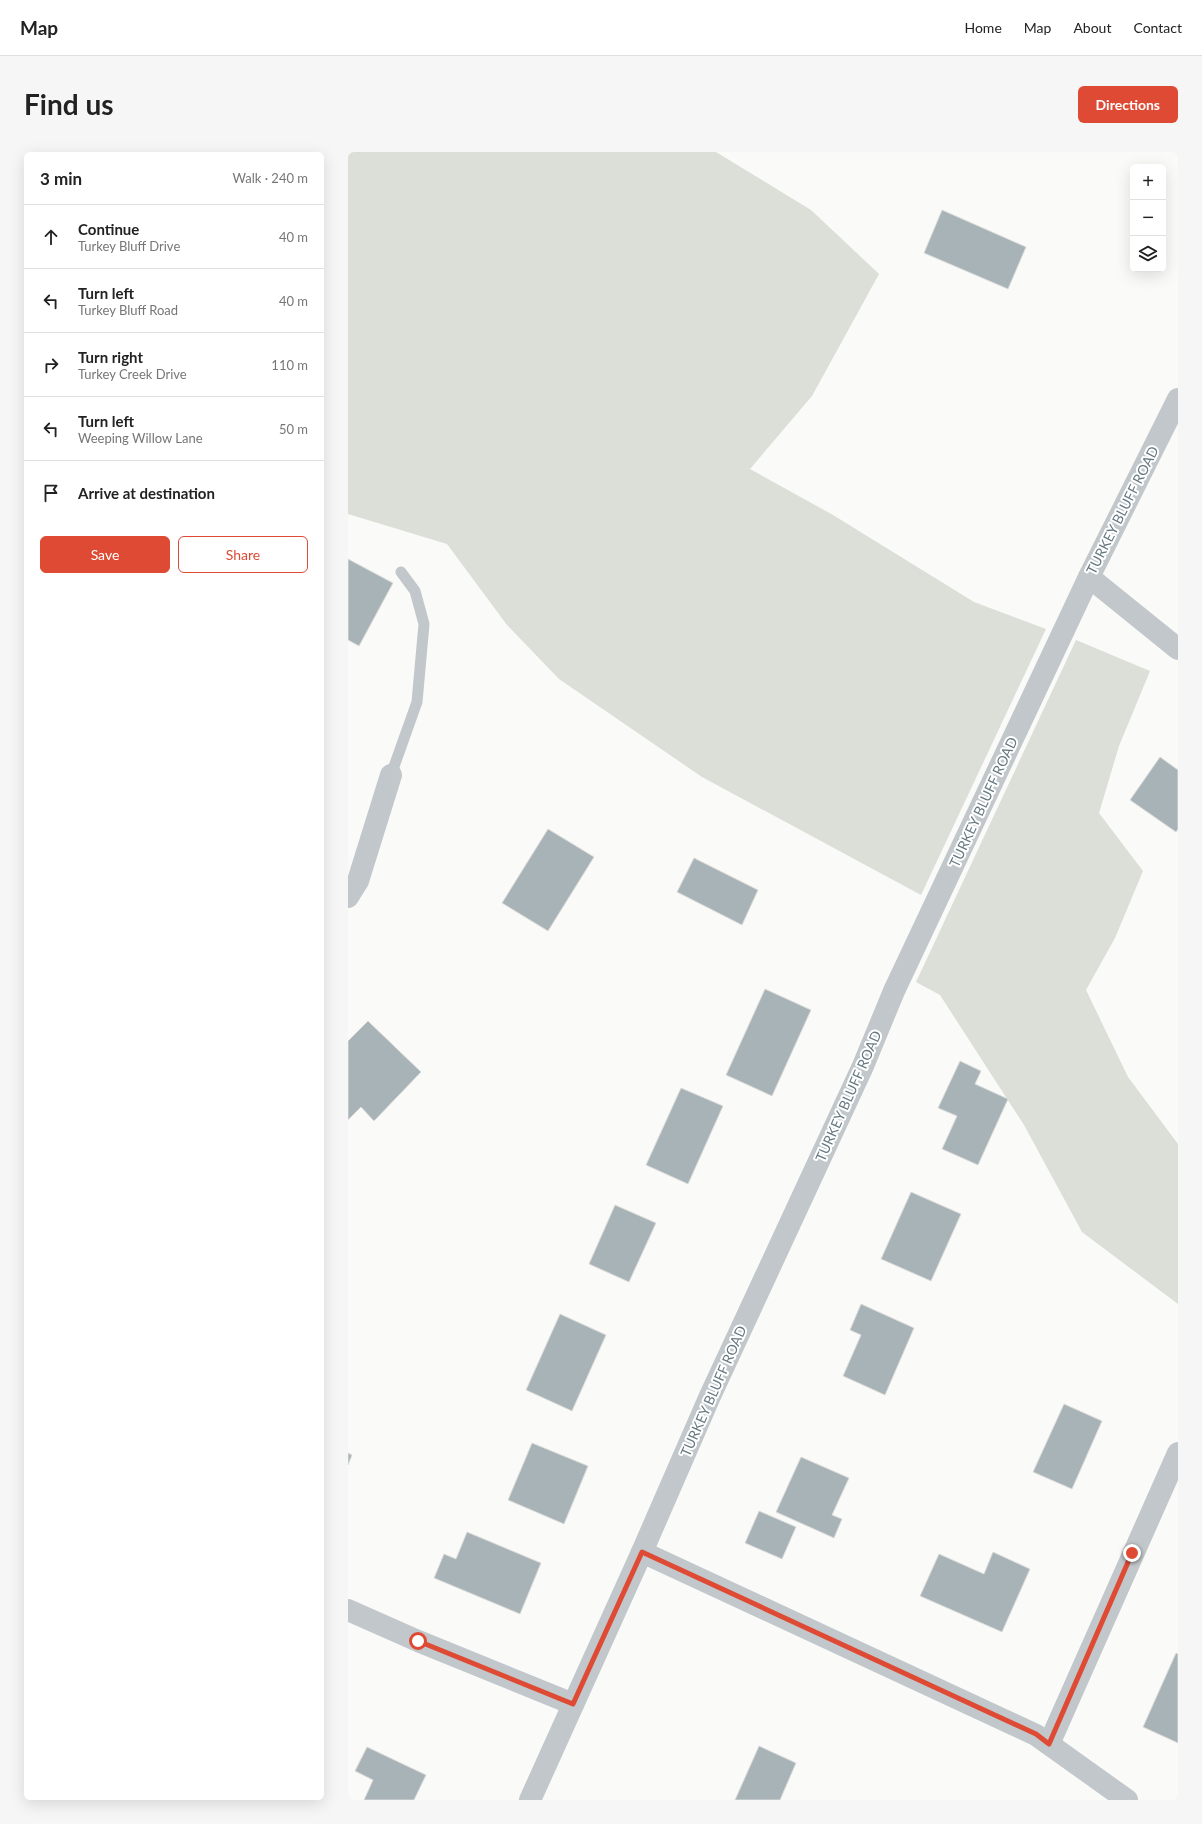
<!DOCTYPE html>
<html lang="en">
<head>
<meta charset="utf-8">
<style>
	:root { --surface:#fff; --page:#f6f6f6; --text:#222; --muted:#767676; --line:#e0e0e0; --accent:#de4a34 }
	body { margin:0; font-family:Lato,sans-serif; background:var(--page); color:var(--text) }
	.controls { position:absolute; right:12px; top:12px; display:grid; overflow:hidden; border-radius:6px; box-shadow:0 4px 16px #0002 }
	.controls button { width:36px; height:36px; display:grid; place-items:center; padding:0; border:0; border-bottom:1px solid var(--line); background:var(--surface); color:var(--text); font:20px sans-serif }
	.stop { position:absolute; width:12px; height:12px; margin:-9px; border:3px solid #de4a34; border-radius:50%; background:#fff }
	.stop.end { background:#de4a34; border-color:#fff; box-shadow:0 1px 4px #0008 }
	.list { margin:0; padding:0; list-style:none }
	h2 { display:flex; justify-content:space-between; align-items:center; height:52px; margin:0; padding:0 16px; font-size:17px }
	h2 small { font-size:13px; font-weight:400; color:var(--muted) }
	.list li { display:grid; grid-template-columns:26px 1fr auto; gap:12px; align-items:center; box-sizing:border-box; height:64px; padding:0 16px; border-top:1px solid var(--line) }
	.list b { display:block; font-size:15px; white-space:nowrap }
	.list p { margin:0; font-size:13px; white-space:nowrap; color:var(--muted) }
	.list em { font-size:13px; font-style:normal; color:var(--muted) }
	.actions { display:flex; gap:8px; padding:12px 16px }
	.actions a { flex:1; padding:9px 0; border:1px solid var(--accent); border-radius:6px; text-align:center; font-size:14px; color:var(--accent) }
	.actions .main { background:var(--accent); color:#fff }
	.icon { flex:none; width:22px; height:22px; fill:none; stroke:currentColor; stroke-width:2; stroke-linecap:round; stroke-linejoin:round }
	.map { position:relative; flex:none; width:830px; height:1648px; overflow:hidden; border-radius:6px }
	header { display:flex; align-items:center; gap:24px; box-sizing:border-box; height:56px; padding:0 20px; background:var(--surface); border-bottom:1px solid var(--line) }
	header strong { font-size:19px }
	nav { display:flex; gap:22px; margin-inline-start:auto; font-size:14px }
	.intro { display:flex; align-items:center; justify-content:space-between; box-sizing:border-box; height:96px; padding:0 24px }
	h1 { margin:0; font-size:28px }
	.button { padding:10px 18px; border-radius:6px; background:var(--accent); color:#fff; font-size:14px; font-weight:700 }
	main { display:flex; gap:24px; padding:0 24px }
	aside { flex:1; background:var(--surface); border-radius:6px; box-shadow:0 4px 16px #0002 }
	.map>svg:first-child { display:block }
	.green { fill:#dbdfd7 }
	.building { fill:#a8b3b7; stroke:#dcdcda }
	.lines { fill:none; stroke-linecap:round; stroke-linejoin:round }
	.service { stroke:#c1c7ca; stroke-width:11 }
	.minor { stroke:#c1c7ca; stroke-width:22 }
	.tertiary { stroke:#c1c7ca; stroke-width:22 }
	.route { stroke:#de4a34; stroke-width:5 }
	.labels { text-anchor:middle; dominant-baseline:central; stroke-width:4; stroke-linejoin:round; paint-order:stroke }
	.street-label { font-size:14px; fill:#667982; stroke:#fff }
</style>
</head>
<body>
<header>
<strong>Map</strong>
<nav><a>Home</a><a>Map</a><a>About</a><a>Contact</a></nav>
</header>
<div class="intro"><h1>Find us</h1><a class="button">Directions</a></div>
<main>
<aside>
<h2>3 min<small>Walk · 240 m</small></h2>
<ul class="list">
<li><svg class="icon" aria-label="ahead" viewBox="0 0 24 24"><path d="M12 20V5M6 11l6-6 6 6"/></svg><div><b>Continue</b><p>Turkey Bluff Drive</p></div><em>40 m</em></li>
<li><svg class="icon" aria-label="left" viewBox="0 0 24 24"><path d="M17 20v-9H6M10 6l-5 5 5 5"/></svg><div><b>Turn left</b><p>Turkey Bluff Road</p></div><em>40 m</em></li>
<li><svg class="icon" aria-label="right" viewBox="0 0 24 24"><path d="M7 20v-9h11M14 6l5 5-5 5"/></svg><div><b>Turn right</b><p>Turkey Creek Drive</p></div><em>110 m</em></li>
<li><svg class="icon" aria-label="left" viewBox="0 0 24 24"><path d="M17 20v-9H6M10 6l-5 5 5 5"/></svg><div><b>Turn left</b><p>Weeping Willow Lane</p></div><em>50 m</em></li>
<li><svg class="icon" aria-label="arrive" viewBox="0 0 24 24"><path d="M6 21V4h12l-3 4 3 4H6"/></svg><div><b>Arrive at destination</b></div></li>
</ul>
<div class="actions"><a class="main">Save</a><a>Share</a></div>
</aside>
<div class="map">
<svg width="830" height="1648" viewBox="0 0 830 1648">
	<rect width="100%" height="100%" fill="#fafaf8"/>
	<g class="green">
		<polygon points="0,0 368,0 463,58 531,122 464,244 402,317 485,363 626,450 698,477 573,743 354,625 211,527 159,473 99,392 0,362"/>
		<polygon points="728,488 802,519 771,594 751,661 795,719 767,786 738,838 780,925 830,992 830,1152 734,1080 676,973 592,843 568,830"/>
	</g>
	<g class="building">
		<polygon points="594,58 678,95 660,137 576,101"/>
		<polygon points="0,407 45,431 11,494 0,488"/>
		<polygon points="812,605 830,618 830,677 828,680 782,648"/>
		<polygon points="200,677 246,705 200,779 154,751"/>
		<polygon points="346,706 410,738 394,773 329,740"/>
		<polygon points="417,837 463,858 424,944 378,923"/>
		<polygon points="20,869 73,920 26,969 13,955 0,968 0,889"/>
		<polygon points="612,909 633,919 627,932 660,947 630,1013 594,997 609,964 590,956"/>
		<polygon points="333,936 375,954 340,1032 298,1013"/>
		<polygon points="563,1040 613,1062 583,1129 533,1107"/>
		<polygon points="267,1053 308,1071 281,1130 241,1112"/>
		<polygon points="513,1152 566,1176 537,1243 495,1224 513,1183 502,1178"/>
		<polygon points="212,1162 258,1183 224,1259 178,1238"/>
		<polygon points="716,1252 754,1269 724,1337 685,1320"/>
		<polygon points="184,1291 240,1314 216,1372 160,1348"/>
		<polygon points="0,1301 4,1303 0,1313"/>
		<polygon points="453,1305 501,1326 484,1363 494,1367 486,1386 428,1360"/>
		<polygon points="411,1359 448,1375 434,1407 397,1391"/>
		<polygon points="119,1380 193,1411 172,1462 86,1426 96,1402 108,1407"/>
		<polygon points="645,1400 682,1417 654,1480 572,1444 591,1402 636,1422"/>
		<polygon points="828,1501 830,1502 830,1591 795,1575"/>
		<polygon points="411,1594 448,1611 432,1648 387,1648"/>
		<polygon points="19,1595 78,1623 66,1648 16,1648 25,1628 7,1619"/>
	</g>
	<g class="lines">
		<polyline class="service" points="43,623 69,550 76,472 67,439 53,420"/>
		<g class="minor">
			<polyline points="741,425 830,497"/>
			<polyline points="0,745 10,729 43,623"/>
			<polyline points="294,1400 688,1583 779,1648"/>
			<polyline points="0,1458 70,1489 225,1552"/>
			<polyline points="701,1592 830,1301"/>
		</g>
		<polyline class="tertiary" points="182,1648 294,1400 362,1244 515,914 546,839 741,425 830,247"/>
	</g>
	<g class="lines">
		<polyline class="route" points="70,1489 225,1552 294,1400 688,1582 701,1592 784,1401"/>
	</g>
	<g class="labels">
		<g class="street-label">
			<text transform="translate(774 358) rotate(-63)">TURKEY BLUFF ROAD</text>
			<text transform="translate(635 650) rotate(-65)">TURKEY BLUFF ROAD</text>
			<text transform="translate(500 944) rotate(-66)">TURKEY BLUFF ROAD</text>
			<text transform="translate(365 1239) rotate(-66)">TURKEY BLUFF ROAD</text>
		</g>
	</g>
</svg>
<div class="controls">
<button>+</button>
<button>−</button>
<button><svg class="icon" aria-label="layers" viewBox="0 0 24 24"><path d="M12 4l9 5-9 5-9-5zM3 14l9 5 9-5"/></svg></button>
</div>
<div class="stop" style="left:70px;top:1489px"></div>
<div class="stop end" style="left:784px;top:1401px"></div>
</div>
</main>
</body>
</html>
